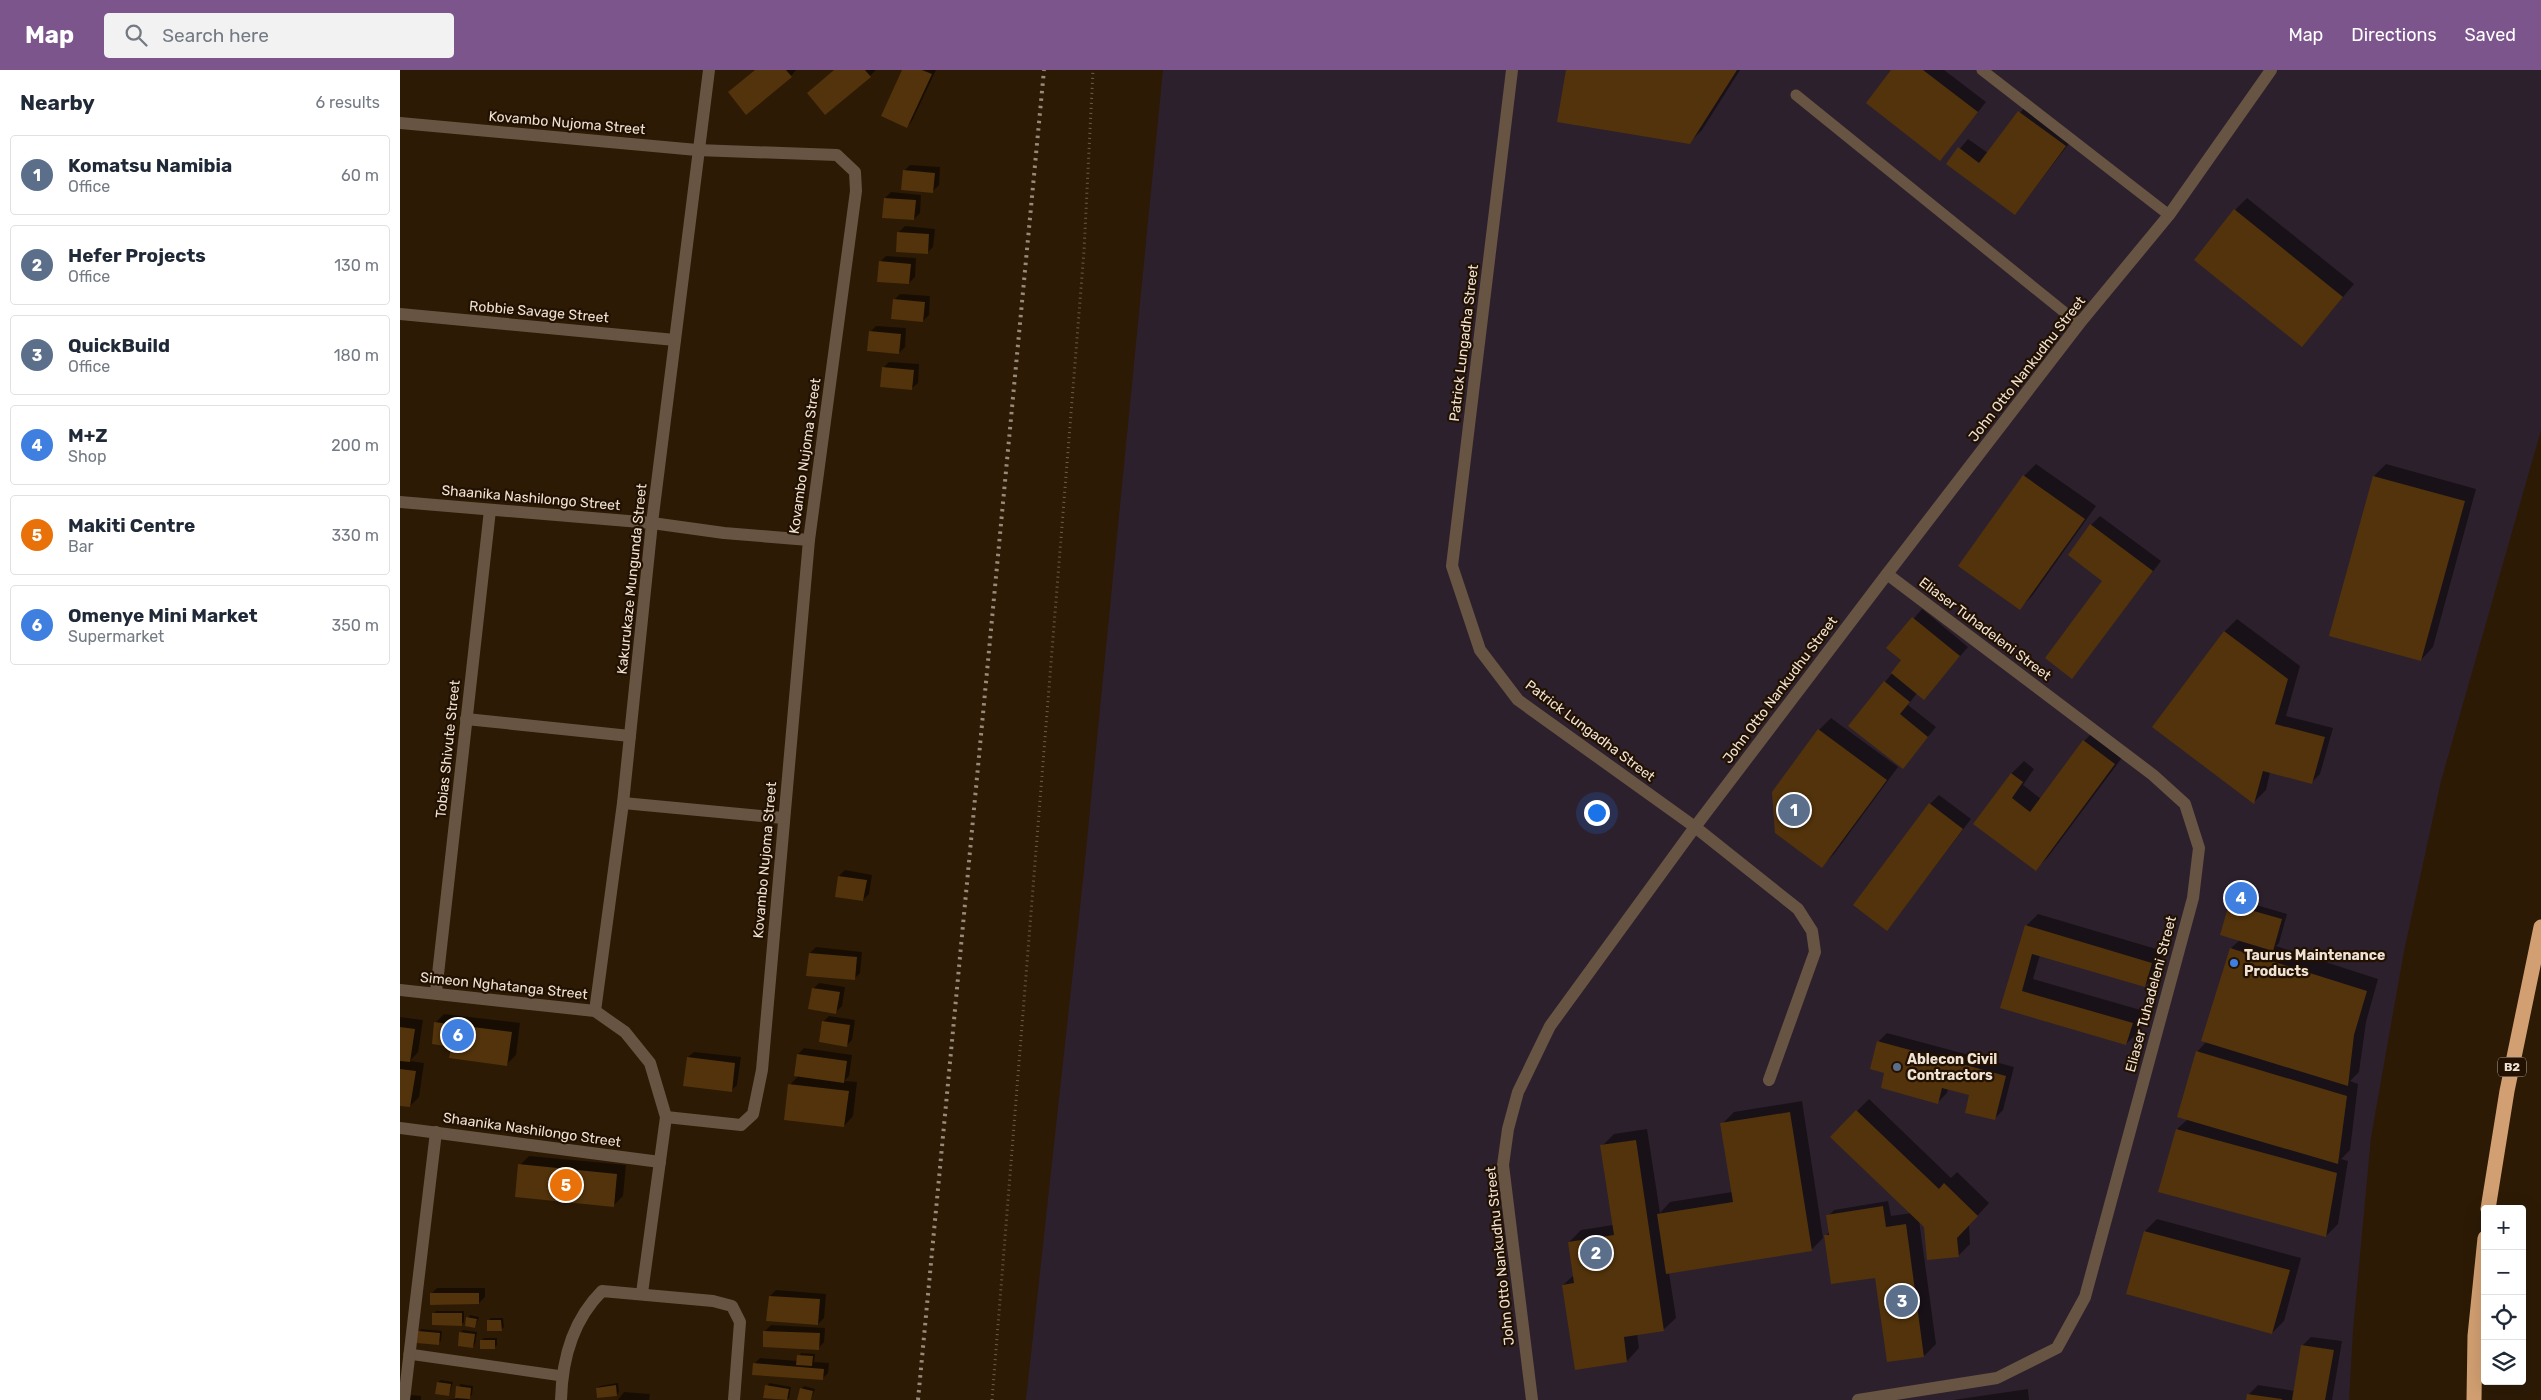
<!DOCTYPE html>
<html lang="en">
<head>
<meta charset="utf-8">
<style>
	:root { --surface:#fff; --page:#f2f2f3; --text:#1f2937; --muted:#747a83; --line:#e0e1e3; --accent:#7d558d }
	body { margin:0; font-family:Rubik,sans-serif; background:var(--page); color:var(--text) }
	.controls { position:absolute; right:15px; bottom:15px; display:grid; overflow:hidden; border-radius:5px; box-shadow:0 5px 20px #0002 }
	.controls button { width:45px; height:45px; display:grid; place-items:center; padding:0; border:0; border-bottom:1px solid var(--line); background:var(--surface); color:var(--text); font:25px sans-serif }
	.you { position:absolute; left:1196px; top:742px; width:18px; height:18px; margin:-12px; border:4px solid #fff; border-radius:50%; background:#1a73e8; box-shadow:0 0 0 8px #1a73e833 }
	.badge { display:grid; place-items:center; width:32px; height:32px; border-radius:50%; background:var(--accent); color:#fff; font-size:16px; font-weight:700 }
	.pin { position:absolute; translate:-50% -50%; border:2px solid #fff; box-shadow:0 1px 5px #0006 }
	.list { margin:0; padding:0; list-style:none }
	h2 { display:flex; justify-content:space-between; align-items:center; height:65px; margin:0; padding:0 20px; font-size:21px }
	h2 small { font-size:16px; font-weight:400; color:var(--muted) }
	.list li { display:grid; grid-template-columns:32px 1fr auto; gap:15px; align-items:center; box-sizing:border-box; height:80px; margin:0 10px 10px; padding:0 10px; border:1px solid var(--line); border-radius:5px }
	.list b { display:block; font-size:19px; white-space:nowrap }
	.list p { margin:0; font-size:16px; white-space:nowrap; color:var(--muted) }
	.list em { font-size:16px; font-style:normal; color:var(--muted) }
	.icon { flex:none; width:28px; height:28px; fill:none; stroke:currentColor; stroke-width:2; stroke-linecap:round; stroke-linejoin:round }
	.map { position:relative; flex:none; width:2141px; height:1330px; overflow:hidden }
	header { display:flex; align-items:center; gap:30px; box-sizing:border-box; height:70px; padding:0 25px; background:var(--accent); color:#fff }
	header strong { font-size:24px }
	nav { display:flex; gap:28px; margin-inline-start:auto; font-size:18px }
	.search { width:350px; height:45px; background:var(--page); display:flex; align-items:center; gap:12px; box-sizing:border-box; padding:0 18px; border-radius:5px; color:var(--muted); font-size:19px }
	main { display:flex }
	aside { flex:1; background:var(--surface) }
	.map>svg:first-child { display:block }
	.industrial { fill:#2d202d }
	.shadow { fill:#0007 }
	.building { fill:#52330b }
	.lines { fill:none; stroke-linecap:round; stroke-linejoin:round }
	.path { stroke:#6e5e4c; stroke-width:3; stroke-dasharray:1 4; stroke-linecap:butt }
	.lane { stroke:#685442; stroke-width:11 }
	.street { stroke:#685442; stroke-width:12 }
	.highway { stroke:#d19f71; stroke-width:15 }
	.rail { stroke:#998a7a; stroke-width:4; stroke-dasharray:2.5 5; stroke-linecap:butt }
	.shop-dot { fill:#3f7fe0; stroke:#210; stroke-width:2 }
	.service-dot { fill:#5c6f8a; stroke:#210; stroke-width:2 }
	.labels { text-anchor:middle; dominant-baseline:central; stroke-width:4.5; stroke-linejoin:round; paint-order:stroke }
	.shield { fill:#210; stroke:#b1a395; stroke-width:1 }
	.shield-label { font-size:12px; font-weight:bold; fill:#eee2d5 }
	.street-label { font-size:14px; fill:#eee2d5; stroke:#210 }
	.poi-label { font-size:14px; font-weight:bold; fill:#eee2d5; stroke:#210; text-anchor:start }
</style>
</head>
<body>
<header>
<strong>Map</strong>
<div class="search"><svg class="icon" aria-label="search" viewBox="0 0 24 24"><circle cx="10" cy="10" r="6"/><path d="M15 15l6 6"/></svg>Search here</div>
<nav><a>Map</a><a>Directions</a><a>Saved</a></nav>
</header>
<main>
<aside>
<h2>Nearby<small>6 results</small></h2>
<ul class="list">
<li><span class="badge" style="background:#5c6f8a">1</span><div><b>Komatsu Namibia</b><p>Office</p></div><em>60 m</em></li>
<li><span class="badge" style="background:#5c6f8a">2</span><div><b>Hefer Projects</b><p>Office</p></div><em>130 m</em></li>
<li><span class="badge" style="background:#5c6f8a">3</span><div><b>QuickBuild</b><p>Office</p></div><em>180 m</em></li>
<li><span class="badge" style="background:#3f7fe0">4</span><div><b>M+Z</b><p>Shop</p></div><em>200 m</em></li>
<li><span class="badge" style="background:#e8710a">5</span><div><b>Makiti Centre</b><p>Bar</p></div><em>330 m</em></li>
<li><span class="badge" style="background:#3f7fe0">6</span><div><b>Omenye Mini Market</b><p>Supermarket</p></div><em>350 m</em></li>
</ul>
</aside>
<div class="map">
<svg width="2141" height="1330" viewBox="0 0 2141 1330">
	<rect width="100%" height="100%" fill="#2c1a05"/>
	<polygon class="industrial" points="763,0 2141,0 2141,360 2041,711 2004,881 1971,1067 1953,1260 1949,1330 626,1330 684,801"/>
	<g class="shadow">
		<polygon points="356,0 396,0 391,6"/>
		<polygon points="435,0 476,0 470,6"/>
		<polygon points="504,0 536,0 512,51 507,57"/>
		<polygon points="1167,0 1340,0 1302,60 1289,73"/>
		<polygon points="1493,0 1544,0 1586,32 1540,89"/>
		<polygon points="1628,33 1674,67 1615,144 1547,94 1568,69 1588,83"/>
		<polygon points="510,95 540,97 539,115 533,121 504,101"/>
		<polygon points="491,122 521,125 520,143 514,149 485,128"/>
		<polygon points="1847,128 1954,214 1902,276 1835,140"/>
		<polygon points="505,156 535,159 533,177 527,183 497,180 499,162"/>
		<polygon points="486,186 516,188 515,207 509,213 480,192"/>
		<polygon points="500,224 530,226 529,245 523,251 494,230"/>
		<polygon points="476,256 506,258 505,277 499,283 470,262"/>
		<polygon points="489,292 519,294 518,313 512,318 483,298"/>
		<polygon points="1636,394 1696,436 1632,526 1620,538 1560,496 1624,406"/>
		<polygon points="1986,394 2076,419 2033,577 2021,590 1974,406"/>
		<polygon points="1700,446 1761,491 1672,607 1704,511 1691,455"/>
		<polygon points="1522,539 1568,577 1524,628 1517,623 1508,635 1536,657 1503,697 1485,612 1503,590 1488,578"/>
		<polygon points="1837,549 1900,596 1886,646 1933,658 1920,704 1911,713 1870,702 1866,720 1854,732 1753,657 1825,561"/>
		<polygon points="1431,648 1498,697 1434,784 1422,796 1419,660"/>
		<polygon points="1696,659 1727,681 1648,787 1636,799 1575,753 1612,703 1624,691 1634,699 1623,715 1641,729 1684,671"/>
		<polygon points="1539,725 1571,749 1487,860 1530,734"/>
		<polygon points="445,800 472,805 469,824 463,830 439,806"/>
		<polygon points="1836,829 1887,844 1879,873 1876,876 1978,909 1966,952 1959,1002 1950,1011 1958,1014 1950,1080 1941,1089 1948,1091 1938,1154 1926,1166 1759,1121 1777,1059 1788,1049 1797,982 1807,971 1831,878 1840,870 1830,835"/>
		<polygon points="1638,844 1763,881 1757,904 1745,916 1640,885 1633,909 1744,941 1738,962 1726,974 1602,937 1626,856"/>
		<polygon points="416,877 462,882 460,903 455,908 410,883"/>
		<polygon points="419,913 445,917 442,936 436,942 413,919"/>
		<polygon points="44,944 120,953 116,985 107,994 52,976 35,953"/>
		<polygon points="429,946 455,950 452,970 447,975 423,952"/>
		<polygon points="0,947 23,950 18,982 10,991 24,993 19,1027 10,1036 0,1035"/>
		<polygon points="1487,963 1614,997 1603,1040 1594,1049 1571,1024 1548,1018 1547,1023 1538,1032 1486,1002 1478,972"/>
		<polygon points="404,978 452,985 449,1006 444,1011 457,1012 453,1046 444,1056 390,1015 399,1005 398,984"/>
		<polygon points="294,982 341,987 337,1015 331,1021 288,987"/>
		<polygon points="1469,1029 1551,1108 1557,1102 1589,1133 1569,1155 1570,1174 1558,1186 1519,1150 1536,1274 1524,1286 1476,1207 1426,1166 1430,1161 1428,1146 1434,1140 1488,1131 1491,1146 1512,1143 1457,1041"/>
		<polygon points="1402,1031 1423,1168 1411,1180 1269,1203 1276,1248 1263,1260 1237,1264 1239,1278 1227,1291 1176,1299 1163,1215 1174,1205 1169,1172 1181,1160 1213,1155 1202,1076 1214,1064 1247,1059 1260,1143 1270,1132 1332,1122 1322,1054 1334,1042"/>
		<polygon points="129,1086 226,1095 223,1126 214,1135 120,1095"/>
		<polygon points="1757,1149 1901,1188 1884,1251 1872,1263 1728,1223 1745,1161"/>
		<polygon points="37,1218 85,1218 85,1227 79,1233 31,1224"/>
		<polygon points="376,1220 426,1224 424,1248 418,1254 370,1226"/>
		<polygon points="36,1241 64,1241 64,1252 61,1255 34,1243"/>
		<polygon points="70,1245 79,1247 75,1257 68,1248"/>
		<polygon points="91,1248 103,1248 104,1257 101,1260 88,1251"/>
		<polygon points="371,1255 425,1258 424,1272 419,1278 365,1261"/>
		<polygon points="21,1259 42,1261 41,1271 38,1273 19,1262"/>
		<polygon points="63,1260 77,1262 75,1274 73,1277 60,1263"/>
		<polygon points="1911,1267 1942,1271 1932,1330 1848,1330 1849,1324 1858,1315 1895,1321 1902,1276"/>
		<polygon points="84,1268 97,1268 97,1275 94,1278 81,1271"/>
		<polygon points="401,1283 415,1284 414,1292 429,1293 428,1303 422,1309 354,1294 360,1288 398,1291"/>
		<polygon points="41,1310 53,1312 49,1325 38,1312"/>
		<polygon points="218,1313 219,1322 217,1325 197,1318 200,1316"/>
		<polygon points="369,1313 391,1317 389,1328 384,1330 364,1327"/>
		<polygon points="60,1314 73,1316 72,1325 67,1329 71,1330 46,1330 56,1329"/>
		<polygon points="404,1316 415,1319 411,1330 402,1330 401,1319"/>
		<polygon points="1628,1319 1629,1330 1553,1330"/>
		<polygon points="224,1322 250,1324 249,1330 218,1330"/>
		<polygon points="11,1325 21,1326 21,1330 8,1330"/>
	</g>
	<g class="building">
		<polygon points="355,0 386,0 392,7 346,45 328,22"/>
		<polygon points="434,0 465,0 471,7 425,45 407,23"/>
		<polygon points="502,0 522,0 532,4 507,58 481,46"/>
		<polygon points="1166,0 1337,0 1290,74 1157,52"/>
		<polygon points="1491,0 1523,0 1578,42 1540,91 1466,33"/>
		<polygon points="1618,41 1666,76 1615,145 1546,94 1558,77 1579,93"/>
		<polygon points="503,100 535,103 533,123 501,120"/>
		<polygon points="484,128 516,130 514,150 482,148"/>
		<polygon points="1834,139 1943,227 1902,277 1794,190"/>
		<polygon points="497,162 529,164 528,184 496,182"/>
		<polygon points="479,191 511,194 509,214 477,212"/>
		<polygon points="493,229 525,232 523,252 491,249"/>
		<polygon points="469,261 501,264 499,284 467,281"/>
		<polygon points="482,297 514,300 512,320 480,317"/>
		<polygon points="1623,405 1685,449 1620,540 1558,496"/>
		<polygon points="1973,406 2065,431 2021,591 1929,566"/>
		<polygon points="1690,454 1753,501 1672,609 1645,588 1702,511 1668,485"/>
		<polygon points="1512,547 1560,586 1524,630 1491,603 1501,590 1486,578"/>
		<polygon points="1824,561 1888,609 1875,654 1925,667 1912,714 1863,701 1854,734 1752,657"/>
		<polygon points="1484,611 1510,632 1500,644 1528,667 1503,699 1448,656"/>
		<polygon points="1418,659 1487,710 1422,798 1375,763 1372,722"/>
		<polygon points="1683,670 1715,694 1636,801 1573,754 1611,703 1623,712 1612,728 1630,742"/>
		<polygon points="1529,733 1563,759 1487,861 1453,835"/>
		<polygon points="438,806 467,810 463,831 435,827"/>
		<polygon points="1829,834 1882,849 1873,881 1820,865"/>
		<polygon points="1625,855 1752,893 1745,917 1632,884 1622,921 1733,953 1726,975 1600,938"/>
		<polygon points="1830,878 1967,921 1954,965 1948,1016 1801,971"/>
		<polygon points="409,883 457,887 455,910 406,906"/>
		<polygon points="412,918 440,922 436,944 408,939"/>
		<polygon points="422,951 450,955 447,977 419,972"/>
		<polygon points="34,952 112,962 107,996 49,988 51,977 32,974"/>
		<polygon points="0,957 15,959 10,992 0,991"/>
		<polygon points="1477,971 1606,1006 1595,1050 1565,1043 1569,1025 1542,1018 1538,1034 1481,1018 1484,1003 1470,999"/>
		<polygon points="1796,981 1947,1026 1938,1094 1777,1047"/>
		<polygon points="397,984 447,991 444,1013 394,1006"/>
		<polygon points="287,987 335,993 332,1022 283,1016"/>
		<polygon points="0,999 16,1001 10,1037 0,1036"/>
		<polygon points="388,1014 449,1021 444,1057 384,1050"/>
		<polygon points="1456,1040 1539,1119 1544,1113 1578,1146 1557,1168 1559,1187 1527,1190 1524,1157 1430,1067"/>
		<polygon points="1390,1042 1412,1181 1266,1204 1257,1144 1333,1132 1320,1053"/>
		<polygon points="1776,1059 1937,1103 1926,1167 1758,1122"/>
		<polygon points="1236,1070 1264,1261 1224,1267 1227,1292 1175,1300 1162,1215 1174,1213 1168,1172 1214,1165 1200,1075"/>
		<polygon points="118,1094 217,1104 214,1137 115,1127"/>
		<polygon points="1483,1136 1486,1157 1506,1154 1524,1287 1487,1292 1475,1208 1431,1214 1424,1165 1429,1165 1426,1145"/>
		<polygon points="1744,1161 1890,1200 1872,1264 1726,1224"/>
		<polygon points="30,1223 79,1223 79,1234 30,1235"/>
		<polygon points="369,1226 420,1229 418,1255 366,1251"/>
		<polygon points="32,1243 62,1243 62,1256 32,1255"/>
		<polygon points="66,1247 77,1249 75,1258 65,1256"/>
		<polygon points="87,1250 101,1250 102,1261 87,1261"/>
		<polygon points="18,1261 40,1263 39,1275 16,1273"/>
		<polygon points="363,1261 420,1263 419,1280 363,1277"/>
		<polygon points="59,1262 75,1264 73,1278 58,1276"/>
		<rect x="80" y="1270" width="15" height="9"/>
		<polygon points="1901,1275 1934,1280 1925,1330 1892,1330"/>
		<polygon points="397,1285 413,1286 412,1296 396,1295"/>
		<polygon points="353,1293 424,1299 423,1310 352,1305"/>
		<polygon points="37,1312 51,1314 49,1326 35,1324"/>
		<polygon points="216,1315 217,1326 197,1328 196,1318"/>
		<polygon points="365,1315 389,1319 387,1330 363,1328"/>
		<polygon points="56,1316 71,1318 70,1329 55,1328"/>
		<polygon points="400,1318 413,1321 411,1330 397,1330"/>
		<polygon points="1847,1324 1882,1329 1882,1330 1846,1330"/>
	</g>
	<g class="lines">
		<polyline class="path" points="592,1330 684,181 693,0"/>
		<g class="lane">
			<polyline points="1582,0 1769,145"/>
			<polyline points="1396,25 1679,254"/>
			<polyline points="9,1284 162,1306"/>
		</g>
		<g class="street">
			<polyline points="1112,0 1052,496 1080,580 1118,630 1295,757 1398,839 1412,861 1415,882 1369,1010"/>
			<polyline points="0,53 297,80 437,85 455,102 456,121 409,470 362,1000 353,1044 341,1055 266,1047"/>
			<polyline points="0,244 275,270"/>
			<polyline points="0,432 252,453 324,463 409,470"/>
			<polyline points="66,649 230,666"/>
			<polyline points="223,733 383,748"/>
			<polyline points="0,920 195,941 225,962 250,993 266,1047 242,1223"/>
			<polyline points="36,922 90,440"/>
			<polyline points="195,941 223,733 252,453 309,0"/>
			<polyline points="0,1058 260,1092"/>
			<polyline points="4,1330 36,1062"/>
			<path d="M161 1330C162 1289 173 1250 202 1221L313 1231 332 1236 340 1252 334 1330"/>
			<polyline points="1132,1330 1103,1095 1108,1059 1118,1022 1150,956 1295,757 1487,504 1679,254 1769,145 1871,0"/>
			<polyline points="1458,1330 1597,1308 1657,1278 1685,1227 1793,828 1799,778 1785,734 1753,705 1487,504"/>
		</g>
		<g class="highway">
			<polyline points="2088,1139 2107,1021 2141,857"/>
			<polyline points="2074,1330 2075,1266 2085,1168"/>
		</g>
		<polyline class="rail" points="518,1330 644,0"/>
	</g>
	<circle class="shop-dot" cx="1834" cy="893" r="5"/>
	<circle class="service-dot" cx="1497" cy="997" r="5"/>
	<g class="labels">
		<rect class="shield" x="2098" y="987.5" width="28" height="19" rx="4"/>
		<g class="shield-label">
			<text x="2112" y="997">B2</text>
		</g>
		<g class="street-label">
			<text transform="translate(167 53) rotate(5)">Kovambo Nujoma Street</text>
			<text transform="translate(139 242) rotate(5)">Robbie Savage Street</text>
			<text transform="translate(1064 273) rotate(-83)">Patrick Lungadha Street</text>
			<text transform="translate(1627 299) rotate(-52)">John Otto Nankudhu Street</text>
			<text transform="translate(405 386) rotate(-82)">Kovambo Nujoma Street</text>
			<text transform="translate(131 428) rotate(5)">Shaanika Nashilongo Street</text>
			<text transform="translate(232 509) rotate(-84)">Kakurukaze Mungunda Street</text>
			<text transform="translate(1585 559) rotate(37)">Eliaser Tuhadeleni Street</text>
			<text transform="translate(1380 620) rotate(-53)">John Otto Nankudhu Street</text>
			<text transform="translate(1190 661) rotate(37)">Patrick Lungadha Street</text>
			<text transform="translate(48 679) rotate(-84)">Tobias Shivute Street</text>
			<text transform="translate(365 790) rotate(-85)">Kovambo Nujoma Street</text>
			<text transform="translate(104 916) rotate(6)">Simeon Nghatanga Street</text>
			<text transform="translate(1751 924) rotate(-75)">Eliaser Tuhadeleni Street</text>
			<text transform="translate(132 1060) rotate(8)">Shaanika Nashilongo Street</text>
			<text transform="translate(1100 1186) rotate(-96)">John Otto Nankudhu Street</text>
		</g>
		<g class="poi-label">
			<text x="1844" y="885">Taurus Maintenance<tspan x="1844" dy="16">Products</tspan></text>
			<text x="1507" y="989">Ablecon Civil<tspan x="1507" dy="16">Contractors</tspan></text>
		</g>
	</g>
</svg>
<div class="controls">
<button>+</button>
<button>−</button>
<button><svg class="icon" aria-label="locate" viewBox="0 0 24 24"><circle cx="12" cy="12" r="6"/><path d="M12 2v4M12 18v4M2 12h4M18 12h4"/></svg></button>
<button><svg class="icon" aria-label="layers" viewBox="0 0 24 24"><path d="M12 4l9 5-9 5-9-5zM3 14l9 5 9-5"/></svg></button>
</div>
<div class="you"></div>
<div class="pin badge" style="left:1394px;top:740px;background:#5c6f8a">1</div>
<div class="pin badge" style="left:1196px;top:1183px;background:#5c6f8a">2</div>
<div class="pin badge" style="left:1502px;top:1231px;background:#5c6f8a">3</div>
<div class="pin badge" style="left:1841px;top:828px;background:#3f7fe0">4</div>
<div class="pin badge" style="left:166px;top:1115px;background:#e8710a">5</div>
<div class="pin badge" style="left:58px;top:965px;background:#3f7fe0">6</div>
</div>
</main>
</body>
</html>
